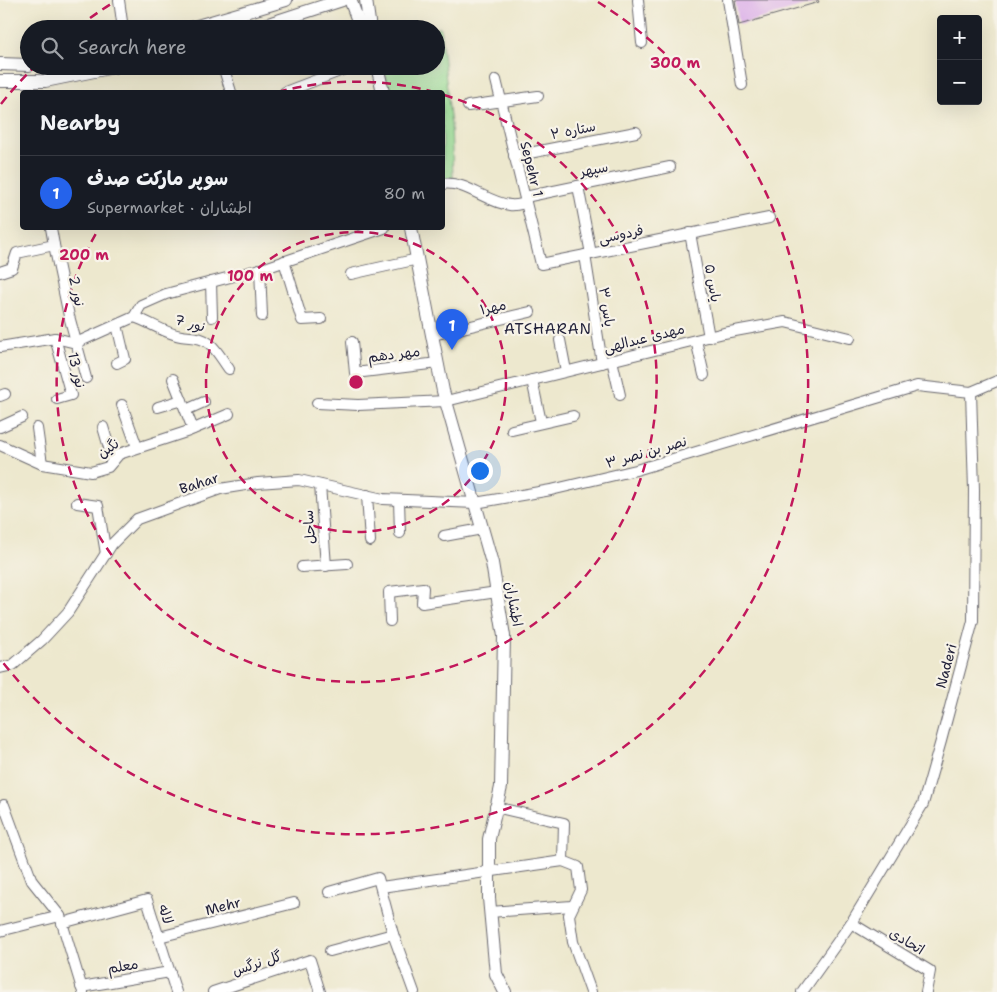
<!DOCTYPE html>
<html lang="en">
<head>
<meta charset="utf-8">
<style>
	:root { --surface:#171b24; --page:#242831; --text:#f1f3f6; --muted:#9ea1a6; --line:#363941; --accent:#2563eb }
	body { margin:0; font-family:"Shantell Sans","Playpen Sans Arabic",sans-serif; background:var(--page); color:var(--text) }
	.controls { position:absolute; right:15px; top:15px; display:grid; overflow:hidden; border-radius:5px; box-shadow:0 5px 20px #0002 }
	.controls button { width:45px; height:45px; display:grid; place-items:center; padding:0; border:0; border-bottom:1px solid var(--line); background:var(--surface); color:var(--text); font:25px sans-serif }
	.you { position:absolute; left:479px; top:470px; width:18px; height:18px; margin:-12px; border:4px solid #fff; border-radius:50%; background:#1a73e8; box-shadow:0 0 0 8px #1a73e833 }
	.badge { display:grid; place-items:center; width:32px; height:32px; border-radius:50%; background:var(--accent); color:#fff; font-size:16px; font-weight:700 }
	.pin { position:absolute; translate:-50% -41px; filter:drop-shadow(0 1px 2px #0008) }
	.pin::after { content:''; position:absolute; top:26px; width:18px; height:15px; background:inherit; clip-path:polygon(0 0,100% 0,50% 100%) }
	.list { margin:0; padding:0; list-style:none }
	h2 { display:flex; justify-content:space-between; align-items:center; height:65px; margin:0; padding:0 20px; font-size:21px }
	h2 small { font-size:16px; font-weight:400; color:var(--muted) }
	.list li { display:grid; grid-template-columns:32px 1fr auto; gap:15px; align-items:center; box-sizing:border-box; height:75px; padding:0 20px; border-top:1px solid var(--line) }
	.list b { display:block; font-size:19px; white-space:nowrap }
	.list p { margin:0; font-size:16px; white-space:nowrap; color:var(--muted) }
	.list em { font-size:16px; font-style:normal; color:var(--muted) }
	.icon { flex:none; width:28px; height:28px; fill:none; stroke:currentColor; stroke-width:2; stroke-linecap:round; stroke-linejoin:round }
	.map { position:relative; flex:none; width:997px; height:992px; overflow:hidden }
	.search { position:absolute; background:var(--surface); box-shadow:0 5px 20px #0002; left:20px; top:20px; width:425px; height:55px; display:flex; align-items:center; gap:12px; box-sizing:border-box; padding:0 18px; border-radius:28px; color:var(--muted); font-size:19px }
	.panel { position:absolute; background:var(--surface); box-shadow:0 5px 20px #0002; left:20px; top:90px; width:425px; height:140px; border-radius:5px }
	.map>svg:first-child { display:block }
	.green { fill:#9bdf97; stroke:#5e8069 }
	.building { fill:#d9a9e9 }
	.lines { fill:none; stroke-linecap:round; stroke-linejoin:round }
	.minor-casing { stroke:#69676e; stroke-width:12 }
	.tertiary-casing { stroke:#69676e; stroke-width:14 }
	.minor { stroke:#fff; stroke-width:10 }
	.tertiary { stroke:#fff; stroke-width:12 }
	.ring { fill:none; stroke:#c2185b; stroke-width:2.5; stroke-dasharray:9 6 }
	.labels { text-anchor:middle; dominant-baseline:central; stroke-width:4.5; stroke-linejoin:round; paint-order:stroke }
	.street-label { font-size:14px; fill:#22223b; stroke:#f7f3e8 }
	.neighbourhood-label { font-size:15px; letter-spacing:1px; fill:#22223b; stroke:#f7f3e8 }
	.centre { fill:#c2185b; stroke:#f7f3e8; stroke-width:2.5 }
	.ring-label { font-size:15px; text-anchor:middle; font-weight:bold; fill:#c2185b; stroke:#f7f3e8; stroke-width:4.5; stroke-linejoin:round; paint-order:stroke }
</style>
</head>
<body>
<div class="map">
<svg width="997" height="992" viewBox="0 0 997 992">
	<rect width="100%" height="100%" fill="#f7f3e8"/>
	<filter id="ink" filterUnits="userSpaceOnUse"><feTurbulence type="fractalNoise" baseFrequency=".02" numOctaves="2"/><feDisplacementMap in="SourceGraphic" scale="10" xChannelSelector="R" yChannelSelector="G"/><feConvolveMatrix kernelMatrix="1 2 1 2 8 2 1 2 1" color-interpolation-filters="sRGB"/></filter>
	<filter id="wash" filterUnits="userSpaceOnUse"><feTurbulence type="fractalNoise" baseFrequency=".0096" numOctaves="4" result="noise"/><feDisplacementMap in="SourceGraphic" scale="20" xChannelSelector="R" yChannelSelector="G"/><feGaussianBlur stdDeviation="1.12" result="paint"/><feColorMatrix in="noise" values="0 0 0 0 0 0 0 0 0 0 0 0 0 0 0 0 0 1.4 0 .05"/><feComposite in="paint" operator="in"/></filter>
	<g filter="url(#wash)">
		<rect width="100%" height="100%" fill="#ede8ce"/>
		<polygon class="green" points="440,27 451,125 453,178 443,180 442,92 389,92 384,67 436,66 436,29 433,29"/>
		<g id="blocks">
			<polygon class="building" points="735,0 818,0 819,2 739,25"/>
		</g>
	</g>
	<g filter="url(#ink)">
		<use href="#blocks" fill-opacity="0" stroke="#69676e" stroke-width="1"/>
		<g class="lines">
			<g class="minor-casing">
				<g id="minor">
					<polyline points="119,0 123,29"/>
					<polyline points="638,0 642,43"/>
					<polyline points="728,0 742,85"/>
					<polyline points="223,66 231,92"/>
					<polyline points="496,80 541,264 769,218"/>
					<polyline points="285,92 353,66"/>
					<polyline points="468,106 538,96"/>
					<polyline points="514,156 636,132"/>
					<path d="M442 184C465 180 487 203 510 205 515 206 521 204 526 203"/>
					<polyline points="578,186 591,254"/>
					<polyline points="525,197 670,167"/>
					<polyline points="690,233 709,337"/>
					<polyline points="54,245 69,316 86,378"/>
					<polyline points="585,255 602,363"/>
					<polyline points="284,261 302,320 321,319"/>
					<polyline points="260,269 262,316"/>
					<polyline points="0,272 12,268 17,253 54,245 51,228"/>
					<polyline points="351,274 418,259"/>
					<polyline points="211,282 212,317"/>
					<path d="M134 317C150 322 164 333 181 336 191 338 201 336 210 344 217 350 223 361 229 369"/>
					<polyline points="433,335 530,312"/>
					<polyline points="55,338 71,395 57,399"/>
					<polyline points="560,340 566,371"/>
					<polyline points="696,340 704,375"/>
					<polyline points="352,342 355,373 438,363"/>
					<polyline points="0,347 55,338 76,343 134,317 141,305 166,294 268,267 384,228"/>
					<polyline points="612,360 620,395"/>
					<polyline points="117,363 125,359 117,325"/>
					<polyline points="173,379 193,429"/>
					<polyline points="532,380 541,422"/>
					<polyline points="0,396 5,394"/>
					<polyline points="317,403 358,405 446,401 724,333 785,322 850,338"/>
					<polyline points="122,405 137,447"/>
					<polyline points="158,407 182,400"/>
					<polyline points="186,410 204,402"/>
					<polyline points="0,427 22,417"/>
					<polyline points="103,427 113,461"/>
					<polyline points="37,428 42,464"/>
					<polyline points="512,430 573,416"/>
					<polyline points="0,445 42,464 91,472 108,467 119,454 189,431 229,414"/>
					<polyline points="320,485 326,566"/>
					<polyline points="367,495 370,541"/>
					<polyline points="399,500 400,533"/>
					<polyline points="77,503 98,506 106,554"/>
					<polyline points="444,536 482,529"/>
					<polyline points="302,567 347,564"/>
					<polyline points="390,621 389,592 423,588 422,603 497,592"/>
					<polyline points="0,668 13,665 42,640 68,612 112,544 137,519 220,489 258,483 299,480 383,499 475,503 551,490 636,470 917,386 971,392 997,381"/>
					<polyline points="4,805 32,881 60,916 83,992"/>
					<polyline points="495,807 564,823 563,861 578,867 581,890 569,915 573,942 591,992"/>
					<polyline points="381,887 563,861"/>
					<polyline points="329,892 378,878 393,934 414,992"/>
					<polyline points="490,912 572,906"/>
					<polyline points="62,923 147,900 176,992"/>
					<polyline points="851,923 930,971 926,992"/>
					<polyline points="0,931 60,916"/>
					<polyline points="159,937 294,903"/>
					<polyline points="330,951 393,934"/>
					<polyline points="81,987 170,972"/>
					<polyline points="213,992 310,960 320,992"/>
					<polyline points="802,992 851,923 923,804 941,741 973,621 974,490 971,392"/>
				</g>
			</g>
			<g class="tertiary-casing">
				<g id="tertiary">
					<polyline points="366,0 370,29"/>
					<polyline points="351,2 361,29"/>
					<polyline points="187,29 286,0"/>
					<polyline points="253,29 342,0"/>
					<polyline points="0,64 29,65"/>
					<polyline points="377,66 383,92"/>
					<polyline points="0,81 45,81 119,66"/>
					<polyline points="411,228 443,391 492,563 504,636 501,787 489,839 489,898 496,974 505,992"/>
				</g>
			</g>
			<use href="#minor" class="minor"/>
			<use href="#tertiary" class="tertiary"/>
		</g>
	</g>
	<g class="ring">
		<circle cx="356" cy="382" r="150"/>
		<path d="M278 92A300 300 0 0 1 434 92M444 95A300 300 0 1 1 98 230"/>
		<path d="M1 104A451 451 0 0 1 32 69M78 27A451 451 0 0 1 114 2M598 2A451 451 0 1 1 1 660"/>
	</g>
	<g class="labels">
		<g class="street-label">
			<text transform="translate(573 130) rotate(-11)">ستاره ۲</text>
			<text transform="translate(532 169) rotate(76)">Sepehr 1</text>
			<text transform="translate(594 169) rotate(-11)">سپهر</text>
			<text transform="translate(621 234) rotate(-12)">فردوسی</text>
			<text transform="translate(713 283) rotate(80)">یاس ۵</text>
			<text transform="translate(77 291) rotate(78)">نور 2</text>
			<text transform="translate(493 307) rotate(-13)">مهر۱</text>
			<text transform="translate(607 307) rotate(81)">یاس ۳</text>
			<text transform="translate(190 323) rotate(15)">نور 7</text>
			<text transform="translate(644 338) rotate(-14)">مهدی عبدالهی</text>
			<text transform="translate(394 354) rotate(-7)">مهر دهم</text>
			<text transform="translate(77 370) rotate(77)">نور 13</text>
			<text transform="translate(108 448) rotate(-34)">نگین</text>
			<text transform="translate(646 452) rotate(-16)">نصر بن نصر ۳</text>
			<text transform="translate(199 483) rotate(-18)">Bahar</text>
			<text transform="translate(309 527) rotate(-94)">ساحل</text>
			<text transform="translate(514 604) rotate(80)">اطشاران</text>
			<text transform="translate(946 666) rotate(-75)">Naderi</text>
			<text transform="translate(223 906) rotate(-14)">Mehr</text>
			<text transform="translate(166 914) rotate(72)">لاله</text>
			<text transform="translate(907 941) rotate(31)">اتحادی</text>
			<text transform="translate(257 963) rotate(-18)">گل نرگس</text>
			<text transform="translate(123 966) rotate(-9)">معلم</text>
		</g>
		<g class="neighbourhood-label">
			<text x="548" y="329">ATSHARAN</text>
		</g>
	</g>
	<circle cx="356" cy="382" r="8" class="centre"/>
	<g class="ring-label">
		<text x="675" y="68">300 m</text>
		<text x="84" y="260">200 m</text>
		<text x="250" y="281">100 m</text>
	</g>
</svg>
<div class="controls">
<button>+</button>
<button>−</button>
</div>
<div class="you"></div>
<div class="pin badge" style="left:452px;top:350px">1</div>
<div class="search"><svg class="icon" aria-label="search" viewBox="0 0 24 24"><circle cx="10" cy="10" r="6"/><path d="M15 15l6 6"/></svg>Search here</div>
<section class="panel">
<h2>Nearby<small></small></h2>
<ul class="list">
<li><span class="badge">1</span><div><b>سوپر مارکت صدف</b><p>Supermarket · اطشاران</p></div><em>80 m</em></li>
</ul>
</section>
</div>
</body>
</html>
